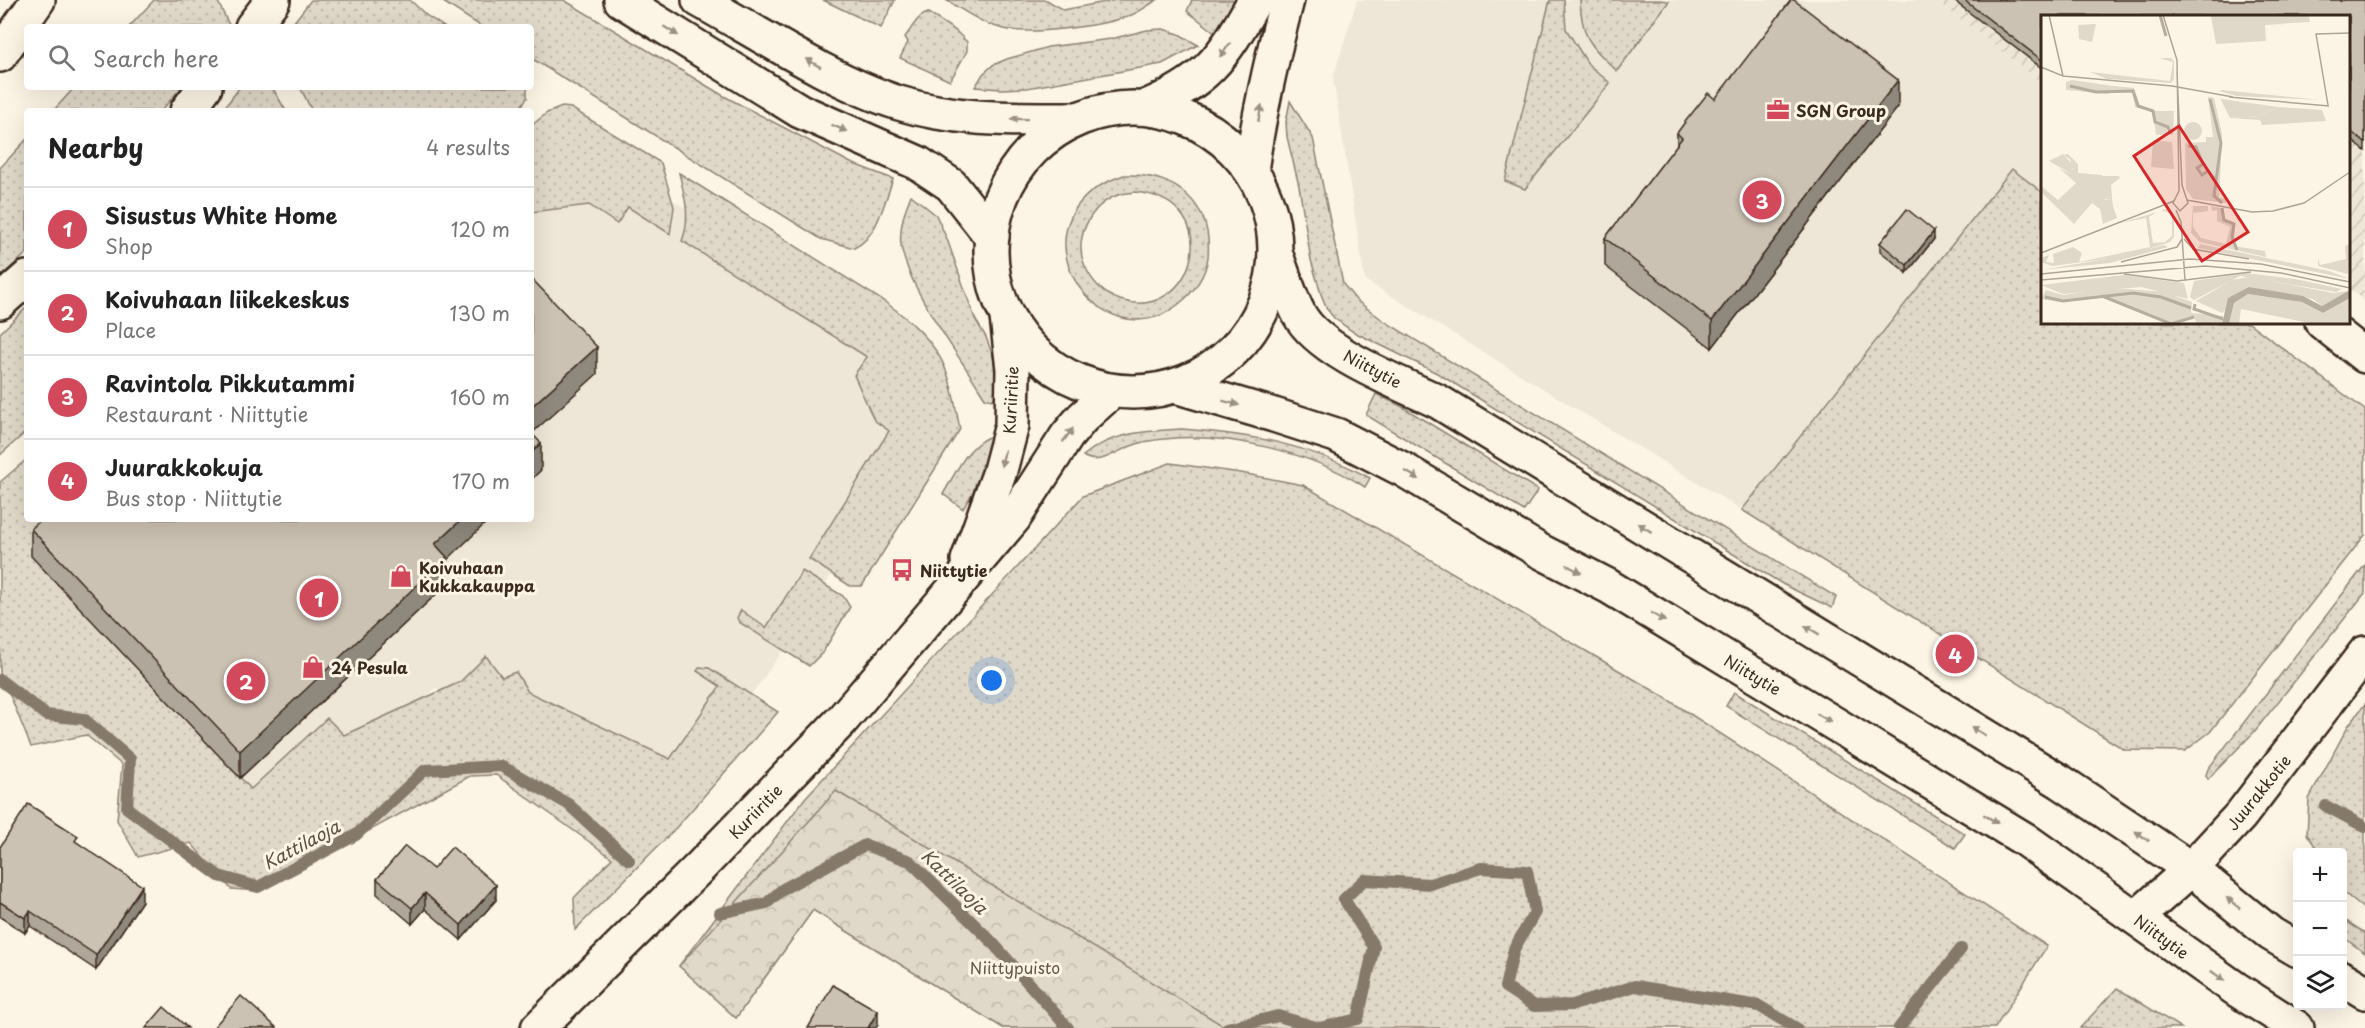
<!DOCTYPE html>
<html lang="en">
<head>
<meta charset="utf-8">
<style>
	:root { --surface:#fff; --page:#f2f2f2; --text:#222; --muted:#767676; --line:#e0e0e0; --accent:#d1495b }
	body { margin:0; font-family:"Playpen Sans",sans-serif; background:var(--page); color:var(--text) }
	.controls { position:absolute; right:18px; bottom:18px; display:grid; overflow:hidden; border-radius:6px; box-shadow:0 6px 24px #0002 }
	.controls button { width:54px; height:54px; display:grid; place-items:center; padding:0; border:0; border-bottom:2px solid var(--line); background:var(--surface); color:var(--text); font:30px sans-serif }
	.you { position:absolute; left:992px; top:681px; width:21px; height:21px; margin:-15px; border:4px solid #fff; border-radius:50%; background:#1a73e8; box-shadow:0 0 0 9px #1a73e833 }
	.badge { display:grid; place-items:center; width:39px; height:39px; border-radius:50%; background:var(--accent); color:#fff; font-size:20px; font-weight:700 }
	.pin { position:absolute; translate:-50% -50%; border:3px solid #fff; box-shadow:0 2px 6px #0006 }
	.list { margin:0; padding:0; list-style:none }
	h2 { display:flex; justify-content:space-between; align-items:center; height:78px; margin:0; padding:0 24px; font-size:26px }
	h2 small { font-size:20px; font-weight:400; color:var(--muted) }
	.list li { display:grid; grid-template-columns:39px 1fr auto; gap:18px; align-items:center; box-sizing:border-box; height:84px; padding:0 24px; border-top:2px solid var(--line) }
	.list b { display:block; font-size:22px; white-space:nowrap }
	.list p { margin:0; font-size:20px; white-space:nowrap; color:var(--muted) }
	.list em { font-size:20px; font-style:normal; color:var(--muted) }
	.icon { flex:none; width:33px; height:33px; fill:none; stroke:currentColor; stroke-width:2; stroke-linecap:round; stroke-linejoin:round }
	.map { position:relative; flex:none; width:2365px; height:1028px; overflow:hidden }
	.search { position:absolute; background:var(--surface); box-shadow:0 6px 24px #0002; left:24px; top:24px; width:510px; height:66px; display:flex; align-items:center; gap:15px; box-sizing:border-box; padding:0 21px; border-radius:6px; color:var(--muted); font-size:22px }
	.panel { position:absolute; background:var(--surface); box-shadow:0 6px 24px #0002; left:24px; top:108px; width:510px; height:414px; border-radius:6px }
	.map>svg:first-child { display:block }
	.built { fill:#eee6d6 }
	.industrial { fill:url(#industrial-furrows) }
	.grass { fill:url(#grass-dots); stroke:#8e8173; stroke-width:1.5; fill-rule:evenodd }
	.park { fill:url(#park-crowns); stroke:#8e8173; stroke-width:1.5 }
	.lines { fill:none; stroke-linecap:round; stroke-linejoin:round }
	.stream { stroke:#85796b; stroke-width:12 }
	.minor-casing { stroke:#3b2a1e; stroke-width:38 }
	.tertiary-casing { stroke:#3b2a1e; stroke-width:38 }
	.secondary-casing { stroke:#3b2a1e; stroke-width:38 }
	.trunk-casing { stroke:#3b2a1e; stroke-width:38 }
	.minor { stroke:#fcf5e5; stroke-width:33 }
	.tertiary { stroke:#fcf5e5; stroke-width:33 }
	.secondary { stroke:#fcf5e5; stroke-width:33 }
	.trunk { stroke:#fcf5e5; stroke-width:33 }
	.wall { fill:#afa79a; stroke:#3b2a1e; stroke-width:1.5 }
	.shaded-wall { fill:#8f887d; stroke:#3b2a1e; stroke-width:1.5 }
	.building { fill:#ccc2b3; stroke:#3b2a1e; stroke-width:1.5 }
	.oneway { fill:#9c9082 }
	.labels { text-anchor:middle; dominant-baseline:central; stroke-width:6; stroke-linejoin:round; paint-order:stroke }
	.poi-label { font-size:16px; font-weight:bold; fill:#3b2a1e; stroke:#fcf5e5; text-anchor:start }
	.street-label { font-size:16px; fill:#3b2a1e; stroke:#fcf5e5 }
	.park-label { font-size:16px; fill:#645648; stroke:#fcf5e5 }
	.water-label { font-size:18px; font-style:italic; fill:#605144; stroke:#fcf5e5 }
	.inset-river { fill:none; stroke:#b7ad9e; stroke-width:3 }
	.inset-road { fill:none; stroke:#afa495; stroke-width:1.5 }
	.view { fill:#d62828; fill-opacity:0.15; stroke:#d62828; stroke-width:3 }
	.inset-edge { fill:none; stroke:#3b2a1e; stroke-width:3 }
</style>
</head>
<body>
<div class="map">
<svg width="2365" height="1028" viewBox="0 0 2365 1028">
	<defs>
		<pattern id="industrial-furrows" width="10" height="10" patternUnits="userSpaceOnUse" patternTransform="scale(1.5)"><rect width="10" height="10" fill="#eee6d6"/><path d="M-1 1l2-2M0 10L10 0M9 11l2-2" fill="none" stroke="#cdc5b7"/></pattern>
		<pattern id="grass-dots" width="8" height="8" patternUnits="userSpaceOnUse" patternTransform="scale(1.5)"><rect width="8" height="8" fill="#e0d8c8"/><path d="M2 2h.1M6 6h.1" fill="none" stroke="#c1baab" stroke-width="1.8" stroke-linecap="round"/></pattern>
		<pattern id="park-crowns" width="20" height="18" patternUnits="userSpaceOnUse" patternTransform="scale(1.5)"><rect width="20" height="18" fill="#e0d8c8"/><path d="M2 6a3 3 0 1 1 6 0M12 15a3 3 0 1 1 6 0" fill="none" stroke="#c1baab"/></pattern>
	</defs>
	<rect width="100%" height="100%" fill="#fcf5e5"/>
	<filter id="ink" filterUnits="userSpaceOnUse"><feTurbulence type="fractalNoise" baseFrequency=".0167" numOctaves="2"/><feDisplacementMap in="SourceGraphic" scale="12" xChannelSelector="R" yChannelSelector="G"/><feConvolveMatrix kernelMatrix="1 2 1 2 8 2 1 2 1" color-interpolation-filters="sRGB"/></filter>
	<g filter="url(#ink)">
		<g class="built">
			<polygon points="1357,0 1936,0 2042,83 2042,192 2012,169 1742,510 1365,280 1333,78"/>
			<polygon points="631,174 891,336 919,432 797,631 685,787 436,688 272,841 0,546 29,519 531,519 531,184"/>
		</g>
		<polygon class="industrial" points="1936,0 2365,0 2365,301 2349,289 2348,16 2042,16 2042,83"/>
		<g class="grass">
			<polygon points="154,0 217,0 230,27 129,27"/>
			<polygon points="311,0 410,0 426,15 444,27 290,27"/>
			<path d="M440 0H564L722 95 851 163 893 179C885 201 877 238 854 248L821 239 531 58V27H482Z"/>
			<polygon points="823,0 895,0 881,28"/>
			<path d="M946 0H1047L1063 10 1116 0H1157C1148 5 1139 13 1129 16 1102 26 1027 36 1000 28 981 23 963 10 946 0Z"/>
			<polygon points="1192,0 1235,0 1216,33 1187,11"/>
			<polygon points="1550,0 1564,0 1566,29 1588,64 1610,83 1525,189 1505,181"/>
			<path d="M1580 0H1660L1669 1 1617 71C1590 45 1582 39 1580 0Z"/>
			<path d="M928 13 956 31 967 42V51L950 81 900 58 908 42 905 37C912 28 917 16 928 13Z"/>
			<polygon points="1163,29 1179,34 1198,45 1162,64 1027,88 1001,89 975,87 983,74 993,65 1007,59 1048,47 1111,39 1147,30"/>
			<polygon points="75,87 182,87 161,111 53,111"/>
			<polygon points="240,87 272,87 286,111 222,111"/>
			<polygon points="300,87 527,87 527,98 518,111 312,111"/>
			<polygon points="1290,101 1313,138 1343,284 1356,300 1384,321 1836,597 1832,608 1784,585 1437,373 1352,331 1334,318 1327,309 1321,294 1311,260 1299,186 1287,137 1286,122"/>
			<polygon points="562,107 571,108 661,163 674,207 670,234 628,207 617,224 589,205 531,212 531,126 547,113"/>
			<polygon points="27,139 27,253 0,277 0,168"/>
			<polygon points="2012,169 2042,192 2042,322 2249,323 2365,410 2365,535 2210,732 2185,751 2125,750 1742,510"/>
			<path d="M679 173 885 302C910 320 934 340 946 370 953 388 956 410 960 429L862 586H850L809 559 889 431 874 420 854 375 867 357 682 241C691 218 685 197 679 173Z"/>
			<path d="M1124 175C1175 173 1213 203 1208 257 1206 275 1194 292 1180 303 1099 370 999 217 1124 175ZM1136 192C1229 202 1194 324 1120 300 1103 294 1092 282 1085 266 1073 239 1090 205 1118 195 1123 193 1130 193 1136 192Z"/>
			<path d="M911 195 936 215 947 239 975 319 986 337 997 367V394L992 400 985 398 978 387C954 348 908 288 901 245 899 229 905 209 911 195Z"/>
			<polygon points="27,307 27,431 0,455 0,333"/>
			<polygon points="1376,394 1401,406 1538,490 1524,511 1366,415"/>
			<path d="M1182 429C1252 435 1307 443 1370 478L1365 487C1313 453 1227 432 1165 439 1155 440 1144 441 1134 445 1117 450 1100 467 1083 456 1111 432 1147 431 1182 429Z"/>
			<path d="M995 435 979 481 963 509 943 494C956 473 968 441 995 435Z"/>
			<polygon points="27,459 27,519 71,519 32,556 251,789 327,718 344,735 460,682 486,656 502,677 516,672 528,692 670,759 720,686 697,671 700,667 709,668 778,712 674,830 575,930 574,898 612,858 496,775 470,776 258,891 231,889 191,843 138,857 117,820 122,765 86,735 31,747 8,690 0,686 0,482"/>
			<polygon points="1170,463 1241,473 1303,485 1661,695 2047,946 1995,1028 1003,1028 813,910 736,1018 679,966 805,798 1083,496"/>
			<polygon points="2365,565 2365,593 2254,732 2208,779 2206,775 2208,769"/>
			<polygon points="802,571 843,596 850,607 823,652 809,666 739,622 737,618 741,610 766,628"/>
			<polygon points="1734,692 1965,834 1955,848 1726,706"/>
			<polygon points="2365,704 2365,910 2343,892 2342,852 2319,852 2307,834 2309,799 2348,726"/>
			<polygon points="2343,919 2365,933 2365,953 2343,937"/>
			<polygon points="2117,988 2181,1028 2080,1028"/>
		</g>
		<polygon class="park" points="836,791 1227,1028 1003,1028 813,910 736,1018 679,966"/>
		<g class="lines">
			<g class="stream">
				<polyline points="0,680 46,715 84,719 130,759 127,808 219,876 258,887 356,835 425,770 501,766 568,804 629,860"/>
				<polyline points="2326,806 2365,827"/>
				<polyline points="720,913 767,903 783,889 865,845 910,861 991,941 1068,1028"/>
				<polyline points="1227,1028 1278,1016 1319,1028 1358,1019 1374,947 1344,899 1364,880 1430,884 1481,868 1527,871 1535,912 1514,949 1505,987 1534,1006 1573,1005 1635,986 1759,1006 1796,1028"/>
				<polyline points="1899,1028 1961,949"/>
			</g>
			<g class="minor-casing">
				<g id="minor">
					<polyline points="2322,322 2365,356"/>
					<polyline points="2136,918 2191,869 2241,815 2365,653"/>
				</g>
			</g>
			<g class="tertiary-casing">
				<g id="tertiary">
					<path d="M1143 108C1207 82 1222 59 1255 0"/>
					<path d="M1251 171C1259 112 1272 57 1287 0"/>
					<polyline points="968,560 999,474 1012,425 1013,369 1007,317"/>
					<polyline points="538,1028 701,866 841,721 1014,518 1067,436 1082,418 1112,391"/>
				</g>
			</g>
			<g class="secondary-casing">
				<g id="secondary">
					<circle cx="1133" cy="250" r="142"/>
					<path d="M1275 253C1283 273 1289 295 1299 314 1320 353 1400 383 1439 402L2061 782 2191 869 2271 934 2298 950"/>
					<polyline points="1175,386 1274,415 1336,435 1404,470 1540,551 1608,586 2024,839 2236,989 2297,1028"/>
					<polyline points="2342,978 2365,992"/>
				</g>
			</g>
			<g class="trunk-casing">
				<g id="trunk">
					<polyline points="621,0 800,111 918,163 951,185 992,237"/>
					<path d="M699 0C760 34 833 82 899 103 956 121 1019 119 1077 119"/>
					<polyline points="252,27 273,0"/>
					<polyline points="0,55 38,0"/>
					<polyline points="187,111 205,87"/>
					<polyline points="0,302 27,278"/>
				</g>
			</g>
			<use href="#minor" class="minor"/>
			<use href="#tertiary" class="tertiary"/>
			<use href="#secondary" class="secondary"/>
			<use href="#trunk" class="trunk"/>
		</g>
		<g class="wall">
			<polygon points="1953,0 2365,0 2365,151 2349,138 2349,16 2043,16 2043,69"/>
			<polygon points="1715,99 1898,107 1712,348 1605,266 1605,238 1677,145 1677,133"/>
			<polygon points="1934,239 1907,273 1880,251 1880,243"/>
			<polygon points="31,529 447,560 447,584 240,778 31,556"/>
			<polygon points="78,843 142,901 96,970 30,926 25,933 0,917 0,847"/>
			<polygon points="433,869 496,900 461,940 425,909 412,924 377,894 377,879"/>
		</g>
		<g class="shaded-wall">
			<polygon points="1898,80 1898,107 1712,348 1712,321"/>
			<polygon points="1934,231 1934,239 1907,273 1907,265"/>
			<polygon points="597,347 597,374 531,434 531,407"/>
			<polygon points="541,443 541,470 531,480 531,453"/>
			<polygon points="462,519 490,519 447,560 447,584 240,778 240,751 435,544"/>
			<polygon points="496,885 496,900 461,940 461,925"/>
			<polygon points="142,886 142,901 96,970 96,955"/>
			<polygon points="425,893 425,909 412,924 412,908"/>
			<polygon points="30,911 30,926 25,933 25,918"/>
			<polygon points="878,1011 878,1024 876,1028 868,1028"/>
		</g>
		<g class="building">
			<polygon points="1791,0 1794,0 1898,80 1712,321 1605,238 1682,138 1677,133 1685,122 1708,93 1715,99"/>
			<polygon points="1964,0 2365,0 2365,143 2349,130 2349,16 2043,16 2043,61"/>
			<polygon points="1907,209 1934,231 1907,265 1880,243"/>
			<polygon points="531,278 597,347 531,407"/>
			<polygon points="531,433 541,443 531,453"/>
			<polygon points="42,519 462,519 435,544 447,557 240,751 31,529"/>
			<polygon points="28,804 78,836 75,841 142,886 96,955 30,911 25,918 0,902 0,847"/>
			<polygon points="405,846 433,869 452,847 496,885 461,925 425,893 412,908 377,879"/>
			<polygon points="833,985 878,1011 868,1028 808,1028"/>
			<polygon points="241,996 277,1028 213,1028"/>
			<polygon points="164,1007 188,1028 146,1028"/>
		</g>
		<defs><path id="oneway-solid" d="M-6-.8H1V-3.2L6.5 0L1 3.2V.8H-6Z" transform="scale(1.5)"/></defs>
		<g class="oneway">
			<use href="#oneway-solid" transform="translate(671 31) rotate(32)"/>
			<use href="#oneway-solid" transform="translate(1225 50) rotate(127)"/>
			<use href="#oneway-solid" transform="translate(813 63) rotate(-151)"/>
			<use href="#oneway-solid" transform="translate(1260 113) rotate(-78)"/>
			<use href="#oneway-solid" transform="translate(1019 119) rotate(-179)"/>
			<use href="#oneway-solid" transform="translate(839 128) rotate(24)"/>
			<use href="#oneway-solid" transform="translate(1231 403) rotate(15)"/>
			<use href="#oneway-solid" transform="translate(1068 435) rotate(-53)"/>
			<use href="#oneway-solid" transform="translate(1003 458) rotate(104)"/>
			<use href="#oneway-solid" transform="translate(1412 475) rotate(30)"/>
			<use href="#oneway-solid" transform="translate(1645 528) rotate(-149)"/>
			<use href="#oneway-solid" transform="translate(1574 569) rotate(28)"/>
			<use href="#oneway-solid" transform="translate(1658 617) rotate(31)"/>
			<use href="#oneway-solid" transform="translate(1812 630) rotate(-149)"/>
			<use href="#oneway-solid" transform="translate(1824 718) rotate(31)"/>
			<use href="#oneway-solid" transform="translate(1978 731) rotate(-149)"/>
			<use href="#oneway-solid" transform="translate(1991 819) rotate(31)"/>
			<use href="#oneway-solid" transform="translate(2142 836) rotate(-146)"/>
			<use href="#oneway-solid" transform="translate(2233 903) rotate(-141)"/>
			<use href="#oneway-solid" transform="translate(2218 976) rotate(36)"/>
		</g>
	</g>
	<defs>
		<g id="office-bare" transform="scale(1.8)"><path d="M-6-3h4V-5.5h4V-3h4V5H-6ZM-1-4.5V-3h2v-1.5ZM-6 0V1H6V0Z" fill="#d1495b" stroke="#fcf5e5" stroke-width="2.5" paint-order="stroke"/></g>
		<g id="bus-bare" transform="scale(1.8)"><path d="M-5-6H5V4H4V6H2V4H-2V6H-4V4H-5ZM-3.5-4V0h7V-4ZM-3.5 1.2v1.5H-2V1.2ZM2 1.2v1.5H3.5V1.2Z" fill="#d1495b" stroke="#fcf5e5" stroke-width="2.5" paint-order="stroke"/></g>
		<g id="shop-bare" transform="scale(1.8)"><path d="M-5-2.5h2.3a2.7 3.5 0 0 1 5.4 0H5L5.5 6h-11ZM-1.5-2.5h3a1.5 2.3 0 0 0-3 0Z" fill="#d1495b" stroke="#fcf5e5" stroke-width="2.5" paint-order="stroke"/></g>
	</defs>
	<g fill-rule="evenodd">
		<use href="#office-bare" x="1778" y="110"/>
		<use href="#bus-bare" x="902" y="570"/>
		<use href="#shop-bare" x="401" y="576"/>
		<use href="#shop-bare" x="313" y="667"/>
	</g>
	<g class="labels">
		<g class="poi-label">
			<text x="1796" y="110">SGN Group</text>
			<text x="419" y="567">Koivuhaan<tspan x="419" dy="18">Kukkakauppa</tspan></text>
			<text x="920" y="570">Niittytie</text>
			<text x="331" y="667">24 Pesula</text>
		</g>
		<g class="street-label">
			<text transform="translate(1373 368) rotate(28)">Niittytie</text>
			<text transform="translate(1010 400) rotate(-87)">Kuriiritie</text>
			<text transform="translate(1753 674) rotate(31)">Niittytie</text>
			<text transform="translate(2258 792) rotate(-51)">Juurakkotie</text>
			<text transform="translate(755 811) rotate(-46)">Kuriiritie</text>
			<text transform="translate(2162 936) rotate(36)">Niittytie</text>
		</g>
		<g class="park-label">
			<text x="1015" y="967">Niittypuisto</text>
		</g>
		<g class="water-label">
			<text transform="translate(301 844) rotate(-28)">Kattilaoja</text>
			<text transform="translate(955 881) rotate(44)">Kattilaoja</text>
		</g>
	</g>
	<g transform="translate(2041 15)">
		<rect width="309" height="309" fill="#fcf5e5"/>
		<path d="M170 0 245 9 224 10 225 26 175 29ZM118 43H130L133 46V64L130 68 66 64 49 57 129 66 132 47ZM72 71 93 73 99 90 113 96H133L132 119 115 120 112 97 94 92 91 77 71 76ZM178 76 181 75 280 85 195 81ZM167 82 173 83 181 120 178 183 185 184V188L152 184 145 174 144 128 165 127V122H172ZM180 85V84L237 92 219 101 189 103ZM143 116a9 9 0 1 1 18 0a9 9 0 1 1-18 0ZM112 125 131 127 133 154 110 152ZM27 139 37 149V158L61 160 64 185H70L76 203 62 209 59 194 51 188 33 209 0 177V171L17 185 35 168 18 153 28 158 32 154 29 144 22 140ZM152 191H167V196L152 198V212L160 223 185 229 189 212 176 206V195L171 196 170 191 186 194H182L181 202 194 210 193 231 224 236 225 242 159 227 150 218ZM127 194 133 201V222L129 227 102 236 123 230 127 232 69 248 0 255 65 244 11 251 0 247V243L8 240 5 247 13 248 12 239 32 232 41 238 38 247 109 232 105 203 80 208 116 197 108 202 112 228 124 227 131 221V199L120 195ZM159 229 288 256 309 264 157 233ZM205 258 254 264 301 274 295 277 199 261 153 285 149 282 153 266ZM83 260 143 268 147 284 100 272 22 279 0 270ZM208 262 292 278 308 276 281 291 272 284 208 272 181 298 155 286 191 265ZM74 273 123 277 151 287 150 297 156 302 130 308 61 281 19 287 0 284 5 275 22 280Z" fill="#e0d8c8"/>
		<path d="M55 9 51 27 38 24 37 10ZM31 65 72 71 74 74 67 79 25 75V67ZM237 92 281 95 285 106 221 110 219 105 189 103 219 101ZM22 139 33 151 29 158 8 146ZM61 161H78L79 163 70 170 72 193 70 185 63 184Z" fill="#e0d8c8"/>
		<path d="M170 0H268L269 7 172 12ZM167 82 173 83 181 120 178 183 185 184V188L172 186 171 156 176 138ZM309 229 307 259 277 251V243L279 250 305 244 304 231ZM207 279 261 287 282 298 309 283V309H273L200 294 198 309H188L193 288ZM151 298 182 301 181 309H156Z" fill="#e0d8c8"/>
		<path d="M208 272 262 281 281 291 309 275V283L282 298 261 287 207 279 193 288 188 309H181L187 283Z" fill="#b7ad9e"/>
		<path class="inset-river" d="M119 0 125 21M29 71 55 77 92 76 97 91 112 96 114 107 127 112 130 119M169 84 180 128 173 181 181 188M147 131 155 132 162 149 156 153 161 160 167 156 173 163M181 193 183 205 193 209 191 222 196 235M61 281 130 309 153 302M4 282 22 286 92 278 120 282 150 293M154 289 153 294 182 304"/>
		<path class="inset-road" d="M8 0 22 61M122 0 136 45 138 176 132 188 139 196 147 188 141 170 136 57M0 52 22 61 131 71 192 82M188 82 288 91M287 90 275 19 309 18M146 185 211 197 232 196 263 188 309 157M135 195 140 207 144 265M143 224 152 234 208 244M0 238 133 186M80 247 136 232 141 224M0 259 149 244 220 249 309 267M83 259 136 266 210 257M0 265 164 251 240 258 309 273"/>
		<path class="view" d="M138 111 207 217 161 246 93 141Z"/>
		<rect width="309" height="309" class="inset-edge"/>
	</g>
</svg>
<div class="controls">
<button>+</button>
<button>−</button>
<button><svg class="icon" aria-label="layers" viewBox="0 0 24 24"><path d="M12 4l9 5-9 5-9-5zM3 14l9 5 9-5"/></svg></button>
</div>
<div class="you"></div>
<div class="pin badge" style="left:319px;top:598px">1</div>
<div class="pin badge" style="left:246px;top:681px">2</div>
<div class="pin badge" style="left:1762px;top:200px">3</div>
<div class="pin badge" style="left:1955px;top:654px">4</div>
<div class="search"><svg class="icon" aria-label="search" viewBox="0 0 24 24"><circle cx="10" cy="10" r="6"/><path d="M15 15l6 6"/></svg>Search here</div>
<section class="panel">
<h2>Nearby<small>4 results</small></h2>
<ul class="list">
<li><span class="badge">1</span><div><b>Sisustus White Home</b><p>Shop</p></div><em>120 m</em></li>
<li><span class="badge">2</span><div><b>Koivuhaan liikekeskus</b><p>Place</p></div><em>130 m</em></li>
<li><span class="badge">3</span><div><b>Ravintola Pikkutammi</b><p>Restaurant · Niittytie</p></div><em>160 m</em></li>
<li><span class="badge">4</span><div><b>Juurakkokuja</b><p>Bus stop · Niittytie</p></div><em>170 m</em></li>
</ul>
</section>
</div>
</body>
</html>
